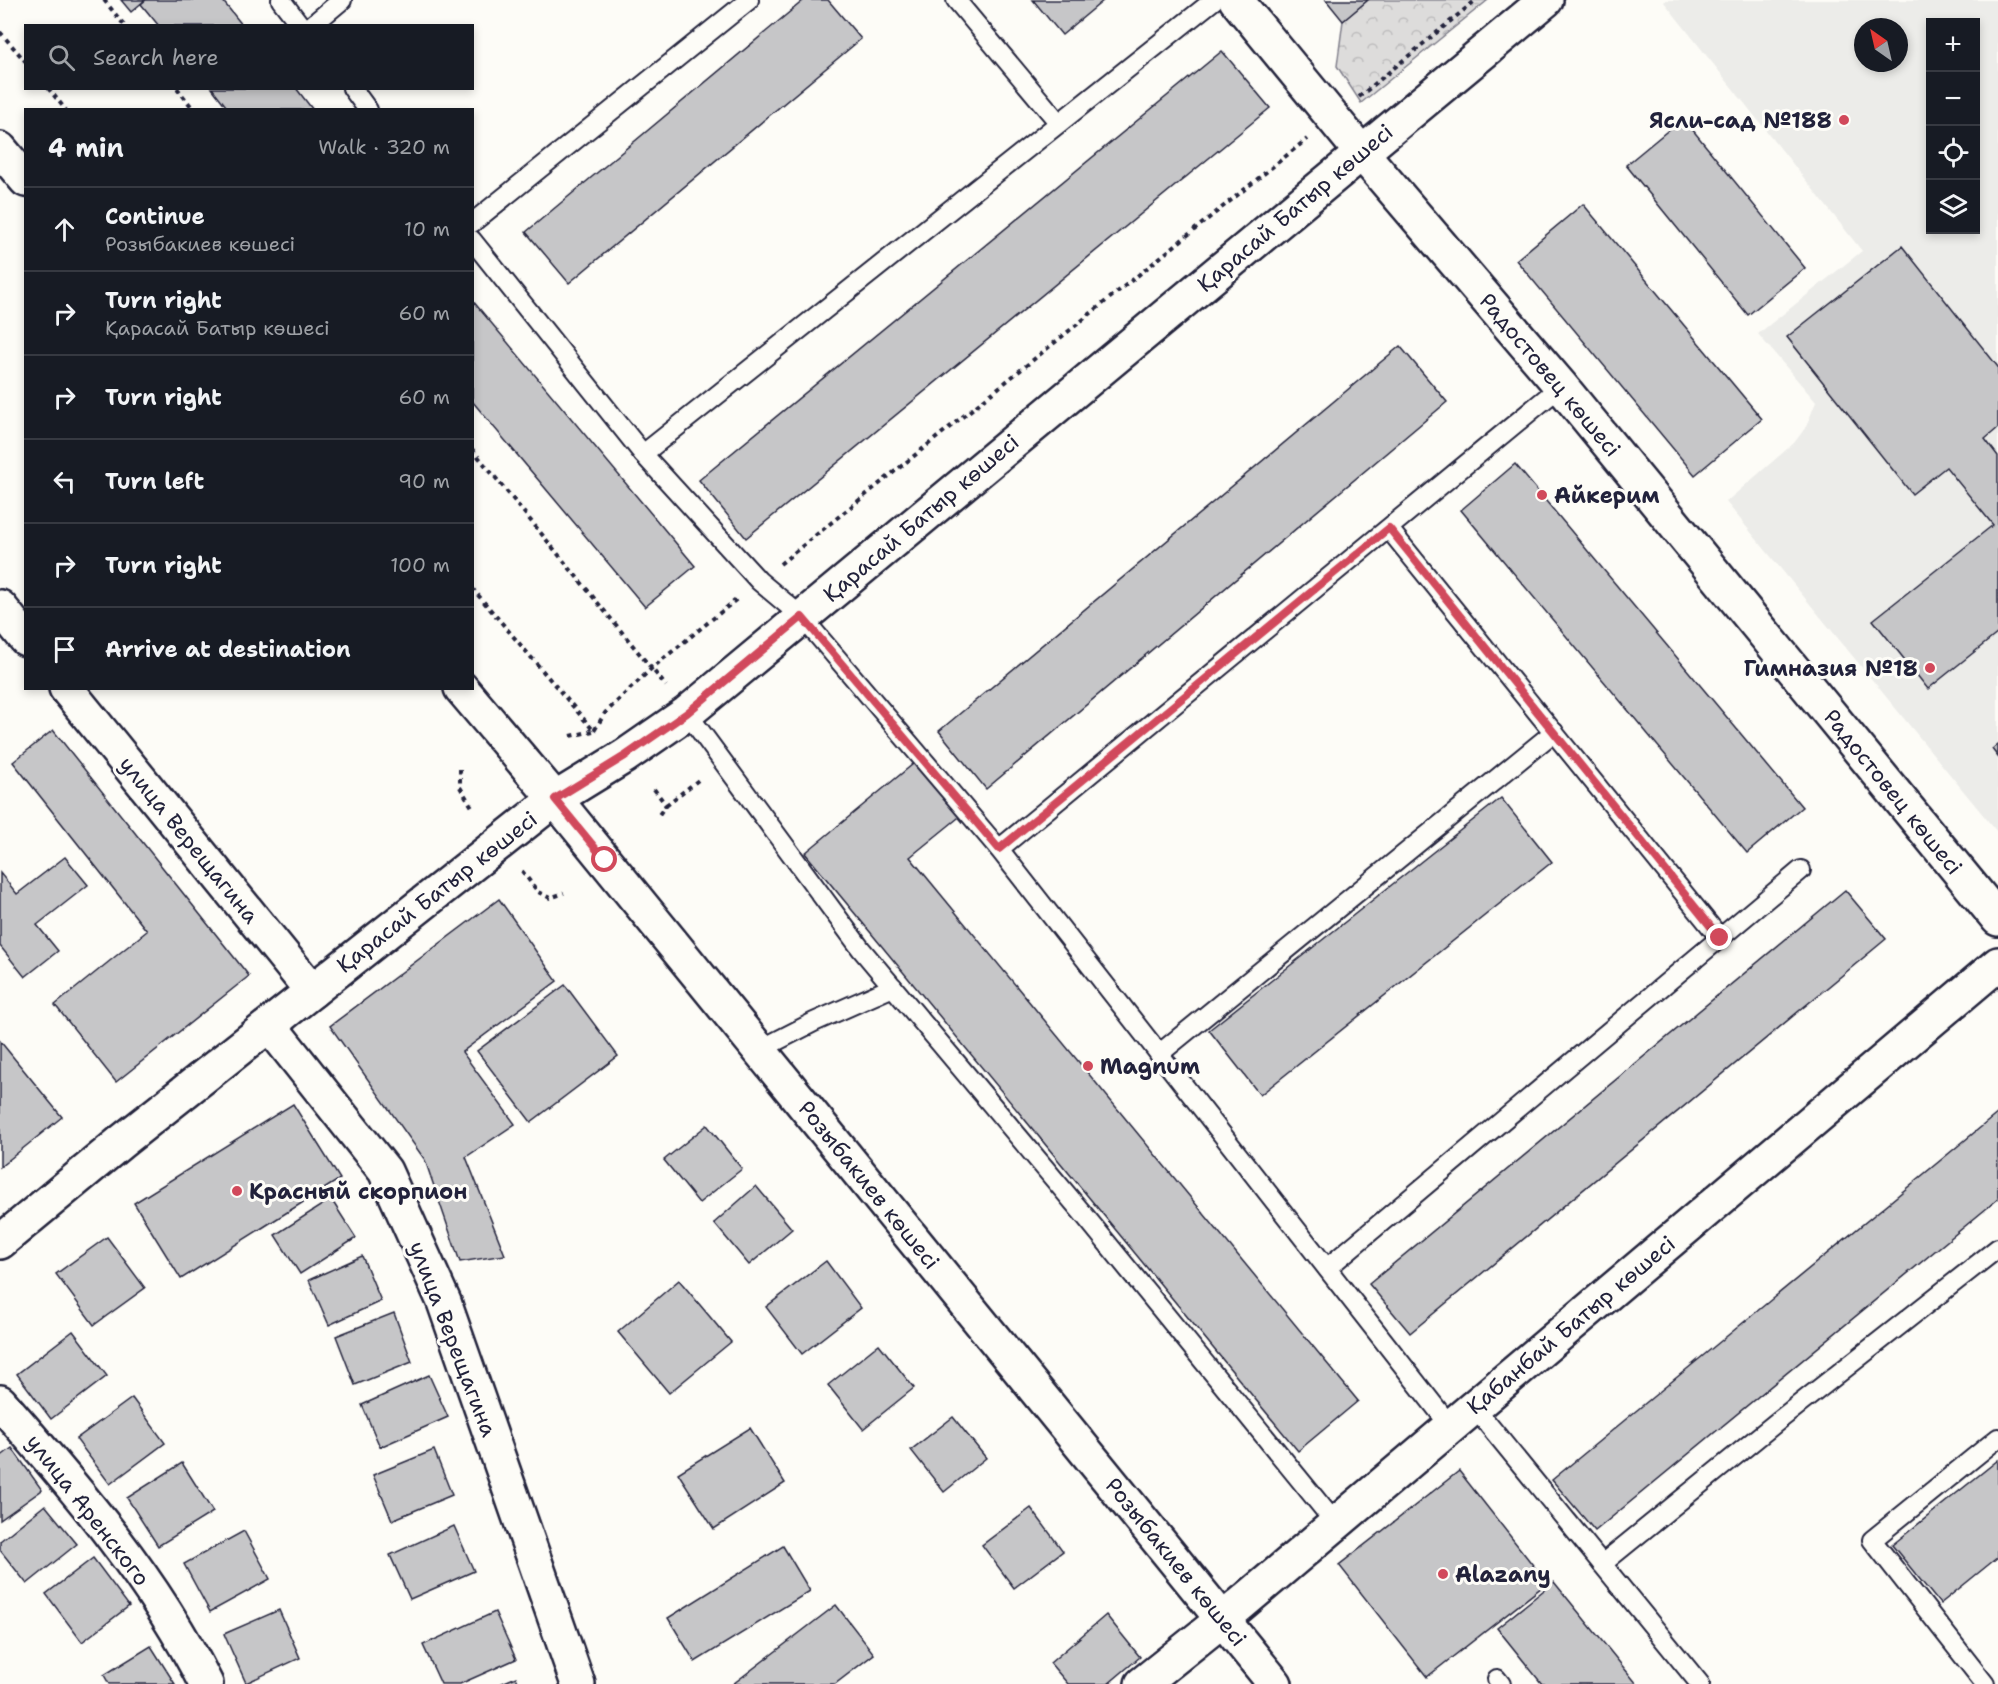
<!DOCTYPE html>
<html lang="en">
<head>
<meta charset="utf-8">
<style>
	:root { --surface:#171b24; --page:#242831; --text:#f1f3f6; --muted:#9ea1a6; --line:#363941 }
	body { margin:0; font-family:"Shantell Sans",sans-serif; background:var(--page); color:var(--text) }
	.controls { position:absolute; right:18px; top:18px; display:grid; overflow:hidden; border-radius:0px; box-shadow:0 3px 9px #0003 }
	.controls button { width:54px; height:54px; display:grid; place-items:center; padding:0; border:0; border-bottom:2px solid var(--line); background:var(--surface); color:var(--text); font:30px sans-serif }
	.compass { position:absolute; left:1854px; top:18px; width:54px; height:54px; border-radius:50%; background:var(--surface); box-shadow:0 3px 9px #0003; rotate:326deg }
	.stop { position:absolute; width:18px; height:18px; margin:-14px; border:4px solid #d1495b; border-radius:50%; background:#fff }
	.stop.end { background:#d1495b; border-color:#fff; box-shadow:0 2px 6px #0008 }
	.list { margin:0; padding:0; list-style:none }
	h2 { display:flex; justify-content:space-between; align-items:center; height:78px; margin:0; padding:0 24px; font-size:26px }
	h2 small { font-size:20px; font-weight:400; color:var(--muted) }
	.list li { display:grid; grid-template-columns:39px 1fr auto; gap:18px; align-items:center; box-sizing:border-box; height:84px; padding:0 24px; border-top:2px solid var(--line) }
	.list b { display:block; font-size:22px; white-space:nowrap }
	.list p { margin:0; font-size:20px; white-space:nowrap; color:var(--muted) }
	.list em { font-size:20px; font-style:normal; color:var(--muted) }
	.icon { flex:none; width:33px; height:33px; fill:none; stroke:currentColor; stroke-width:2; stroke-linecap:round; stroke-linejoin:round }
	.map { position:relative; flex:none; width:1998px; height:1684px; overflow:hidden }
	.search { position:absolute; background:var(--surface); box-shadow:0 3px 9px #0003; left:24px; top:24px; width:450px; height:66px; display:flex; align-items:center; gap:15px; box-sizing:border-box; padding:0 21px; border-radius:0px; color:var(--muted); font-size:22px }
	.panel { position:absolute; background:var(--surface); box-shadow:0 3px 9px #0003; left:24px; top:108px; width:450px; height:582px; border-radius:0px }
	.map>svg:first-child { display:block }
	.built { fill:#ecece9; fill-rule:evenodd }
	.forest { fill:url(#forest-crowns); stroke:#807f8b; stroke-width:1.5 }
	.building { fill:#c6c6c8; stroke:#22223b; stroke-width:1.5 }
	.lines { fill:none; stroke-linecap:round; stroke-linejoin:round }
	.service-casing { stroke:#22223b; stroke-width:22 }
	.minor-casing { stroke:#22223b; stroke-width:38 }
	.tertiary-casing { stroke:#22223b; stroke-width:38 }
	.secondary-casing { stroke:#22223b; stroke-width:38 }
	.path { stroke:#22223b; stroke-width:4; stroke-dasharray:4.5 4.5; stroke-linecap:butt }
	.service { stroke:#fdfcf7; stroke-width:18 }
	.minor { stroke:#fdfcf7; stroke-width:33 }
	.tertiary { stroke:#fdfcf7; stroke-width:33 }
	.secondary { stroke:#fdfcf7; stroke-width:33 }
	.route { stroke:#d1495b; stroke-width:8 }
	.poi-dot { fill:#d1495b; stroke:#fdfcf7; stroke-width:2 }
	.labels { text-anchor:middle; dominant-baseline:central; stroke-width:6; stroke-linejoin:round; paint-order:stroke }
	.poi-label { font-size:22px; font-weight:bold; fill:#22223b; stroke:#fdfcf7; text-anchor:start }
	.street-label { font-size:22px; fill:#22223b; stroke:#fdfcf7 }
</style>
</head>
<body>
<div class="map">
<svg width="1998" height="1684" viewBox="0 0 1998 1684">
	<defs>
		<pattern id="forest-crowns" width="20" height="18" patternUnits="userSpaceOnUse" patternTransform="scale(1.5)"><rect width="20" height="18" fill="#dddcdb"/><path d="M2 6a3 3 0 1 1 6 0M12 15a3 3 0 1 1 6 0" fill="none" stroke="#bdbcbd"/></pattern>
	</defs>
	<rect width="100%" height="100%" fill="#fdfcf7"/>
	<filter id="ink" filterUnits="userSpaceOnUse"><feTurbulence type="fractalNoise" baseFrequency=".0167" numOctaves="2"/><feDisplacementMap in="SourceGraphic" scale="12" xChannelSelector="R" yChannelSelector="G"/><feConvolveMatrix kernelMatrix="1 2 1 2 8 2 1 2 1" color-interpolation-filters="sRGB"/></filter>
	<g filter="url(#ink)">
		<path class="built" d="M1666 0H1998V833L1726 502 1794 443 1806 427 1816 402 1758 334 1862 251 1664 2ZM1930 22H1976V230H1930ZM1863 27H1899V63H1863Z"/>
		<polygon class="forest" points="1368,0 1488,0 1361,103 1337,66 1343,21"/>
		<g class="building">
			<polygon points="121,0 145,0 131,12"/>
			<polygon points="146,0 222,0 243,26 159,26 141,4"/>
			<polygon points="804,0 828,0 861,39 569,283 526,232"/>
			<polygon points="1033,0 1104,0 1062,35"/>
			<polygon points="1326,0 1368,0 1343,21"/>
			<polygon points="1222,51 1270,108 746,538 699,480"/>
			<polygon points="212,88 296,88 313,110 229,110"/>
			<polygon points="1683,118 1805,268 1748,315 1626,165"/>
			<polygon points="1583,204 1762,419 1695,475 1516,260"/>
			<polygon points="1902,246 1998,367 1998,428 1985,439 1998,456 1998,633 1928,689 1873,620 1993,525 1946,467 1912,494 1787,337"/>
			<polygon points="472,300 695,566 645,607 472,401"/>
			<polygon points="1400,346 1447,402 986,789 939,731"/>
			<polygon points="1515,464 1802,807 1747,853 1461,510"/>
			<polygon points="53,730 249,976 116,1082 55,1005 147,931 13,762"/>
			<polygon points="1998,744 1998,757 1992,749"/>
			<polygon points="918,760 963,814 910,857 1358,1401 1298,1451 805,853"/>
			<polygon points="1501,798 1552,862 1260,1095 1209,1030"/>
			<polygon points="65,857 88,885 37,925 58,951 25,977 0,946 0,873 17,894"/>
			<polygon points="1845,890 1886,939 1410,1333 1369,1284"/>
			<polygon points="499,899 557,981 462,1052 515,1124 466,1157 505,1255 460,1262 425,1160 330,1026"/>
			<polygon points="565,985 618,1056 531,1122 477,1051"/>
			<polygon points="0,1041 62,1117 0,1167"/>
			<polygon points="293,1104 340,1179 181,1279 134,1203"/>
			<polygon points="1998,1113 1998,1199 1595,1531 1552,1480"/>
			<polygon points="707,1125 742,1169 699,1203 664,1160"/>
			<polygon points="756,1186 792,1229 749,1265 714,1223"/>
			<polygon points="331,1199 356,1238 300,1274 275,1235"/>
			<polygon points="107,1237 145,1288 94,1325 56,1274"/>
			<polygon points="362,1256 381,1301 329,1325 309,1280"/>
			<polygon points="826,1261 861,1308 802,1354 766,1307"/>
			<polygon points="679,1280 731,1342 669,1393 618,1332"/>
			<polygon points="394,1313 412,1362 355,1385 336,1336"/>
			<polygon points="73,1331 107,1376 51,1419 17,1374"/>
			<polygon points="879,1344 914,1388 863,1429 828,1385"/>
			<polygon points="429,1375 448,1417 380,1447 362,1405"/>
			<polygon points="132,1398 165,1443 110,1484 76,1439"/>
			<polygon points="953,1417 986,1458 944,1492 911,1450"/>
			<polygon points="750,1428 785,1483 714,1529 678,1473"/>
			<polygon points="12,1448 42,1490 0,1520 0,1457"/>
			<polygon points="434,1450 452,1495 392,1520 373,1475"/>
			<polygon points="1998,1460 1998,1557 1940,1604 1892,1545"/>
			<polygon points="182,1463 213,1512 158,1546 127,1498"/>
			<polygon points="1459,1471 1547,1583 1427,1677 1339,1565"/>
			<polygon points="45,1505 77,1544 27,1584 0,1550 0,1541"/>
			<polygon points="1031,1508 1063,1551 1014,1588 982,1545"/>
			<polygon points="454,1526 474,1571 410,1599 390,1555"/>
			<polygon points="244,1531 270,1579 210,1612 184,1564"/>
			<polygon points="783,1546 810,1591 695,1662 668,1618"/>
			<polygon points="93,1558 129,1606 82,1642 46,1594"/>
			<polygon points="1554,1582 1637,1684 1542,1684 1497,1628"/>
			<polygon points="836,1605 874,1654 835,1684 733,1684"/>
			<polygon points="279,1610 300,1658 246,1683 224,1634"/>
			<polygon points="495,1612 516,1659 460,1684 441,1684 423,1645"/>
			<polygon points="1106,1615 1140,1657 1108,1684 1068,1684 1050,1663"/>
			<polygon points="151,1646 175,1684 109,1684 104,1675"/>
			<polygon points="516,1677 519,1684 500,1684"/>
		</g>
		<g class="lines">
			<g class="service-casing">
				<g id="service">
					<polyline points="281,0 301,26"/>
					<polyline points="956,0 1059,123"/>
					<polyline points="311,26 342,0"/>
					<polyline points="352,88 368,110"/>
					<polyline points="472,223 749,0"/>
					<polyline points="472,240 643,454 1214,0"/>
					<polyline points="643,454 759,581 802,617 999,849"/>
					<polyline points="1389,529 1720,938"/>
					<polyline points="687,713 861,949 1085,1216 1336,1524"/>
					<polyline points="759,1050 814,1022 893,987"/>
					<polyline points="1159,1054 1554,732"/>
					<polyline points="1327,1268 1801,870"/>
					<polyline points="1474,1407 1700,1684"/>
					<polyline points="1451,1427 999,849 1561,386"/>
					<polyline points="1602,1564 1778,1421 1998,1248"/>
					<polyline points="1497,1679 1501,1684"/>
					<polyline points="1985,1684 1872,1540 1998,1438"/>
				</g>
			</g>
			<g class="minor-casing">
				<g id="minor">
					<polyline points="1236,0 1361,152 1561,386 1998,919"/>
					<polyline points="0,607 26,639"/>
					<polyline points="66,688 312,991"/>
					<polyline points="270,1026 385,1171 444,1302 578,1684"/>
					<path d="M0 1402C77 1490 154 1579 206 1684"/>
					<polyline points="1142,1684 1222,1620 1998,964"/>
				</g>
			</g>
			<g class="tertiary-casing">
				<polyline id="tertiary" points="0,1242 121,1142 555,799 625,756 687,713 1546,0"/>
			</g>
			<g class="secondary-casing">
				<g id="secondary">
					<polyline points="0,149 26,180"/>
					<polyline points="461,688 555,799 1275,1684"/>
				</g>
			</g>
			<g class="path">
				<polyline points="104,0 125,26"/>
				<polyline points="0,32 26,62"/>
				<polyline points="48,88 66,110"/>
				<polyline points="177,88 194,110"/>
				<polyline points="1359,97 1476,0"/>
				<polyline points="472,449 666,686"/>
				<polyline points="780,564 1307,139"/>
				<polyline points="472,588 594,731 605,713 652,668 737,599"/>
				<polyline points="571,736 593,731"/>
				<polyline points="460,769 460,787 472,807"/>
				<polyline points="654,789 666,805 658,816"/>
				<polyline points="666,805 701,778"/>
				<polyline points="522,871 538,892 550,898 564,893"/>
			</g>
			<use href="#service" class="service"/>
			<use href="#minor" class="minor"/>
			<use href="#tertiary" class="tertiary"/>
			<use href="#secondary" class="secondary"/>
		</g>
	</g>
	<g class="lines" filter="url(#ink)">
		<polyline class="route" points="605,860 555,799 625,756 687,713 802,617 999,849 1389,528 1720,938"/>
	</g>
	<g class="poi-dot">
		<circle cx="1844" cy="120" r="6"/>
		<circle cx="1542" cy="495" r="6"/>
		<circle cx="1930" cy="668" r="6"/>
		<circle cx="1088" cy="1066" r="6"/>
		<circle cx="237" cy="1191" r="6"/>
		<circle cx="1443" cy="1574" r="6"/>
	</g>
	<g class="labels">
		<g class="poi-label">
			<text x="1832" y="120" text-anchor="end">Ясли-сад №188</text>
			<text x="1554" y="495">Айкерим</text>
			<text x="1918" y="668" text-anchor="end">Гимназия №18</text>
			<text x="1100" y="1066">Magnum</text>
			<text x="249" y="1191">Красный скорпион</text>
			<text x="1455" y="1574">Alazany</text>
		</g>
		<g class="street-label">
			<text transform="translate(1295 208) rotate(-40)">Қарасай Батыр көшесі</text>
			<text transform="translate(1550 375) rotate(50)">Радостовец көшесі</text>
			<text transform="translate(921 518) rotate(-40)">Қарасай Батыр көшесі</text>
			<text transform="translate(1893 792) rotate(51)">Радостовец көшесі</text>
			<text transform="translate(189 840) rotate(51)">улица Верещагина</text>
			<text transform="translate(437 892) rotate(-38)">Қарасай Батыр көшесі</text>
			<text transform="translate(869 1185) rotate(51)">Розыбакиев көшесі</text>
			<text transform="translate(1571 1325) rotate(-40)">Қабанбай Батыр көшесі</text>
			<text transform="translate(453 1339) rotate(69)">улица Верещагина</text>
			<text transform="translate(88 1510) rotate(52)">улица Аренского</text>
			<text transform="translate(1176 1562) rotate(51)">Розыбакиев көшесі</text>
		</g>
	</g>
</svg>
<div class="controls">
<button>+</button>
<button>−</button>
<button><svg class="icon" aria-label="locate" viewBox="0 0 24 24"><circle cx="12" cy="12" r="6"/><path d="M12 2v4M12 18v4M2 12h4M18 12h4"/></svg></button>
<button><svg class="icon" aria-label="layers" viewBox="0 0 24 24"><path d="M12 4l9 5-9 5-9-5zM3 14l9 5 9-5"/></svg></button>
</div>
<svg class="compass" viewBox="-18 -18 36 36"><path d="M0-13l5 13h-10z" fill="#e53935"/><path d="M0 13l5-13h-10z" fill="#9ea1a6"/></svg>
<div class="stop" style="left:605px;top:860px"></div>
<div class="stop end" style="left:1720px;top:938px"></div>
<div class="search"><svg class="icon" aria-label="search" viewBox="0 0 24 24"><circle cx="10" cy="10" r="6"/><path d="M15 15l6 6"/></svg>Search here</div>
<section class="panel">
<h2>4 min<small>Walk · 320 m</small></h2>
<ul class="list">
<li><svg class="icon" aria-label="ahead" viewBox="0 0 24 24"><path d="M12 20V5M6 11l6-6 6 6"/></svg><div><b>Continue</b><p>Розыбакиев көшесі</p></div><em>10 m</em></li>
<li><svg class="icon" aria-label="right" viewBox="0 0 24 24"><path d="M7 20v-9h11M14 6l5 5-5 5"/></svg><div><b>Turn right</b><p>Қарасай Батыр көшесі</p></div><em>60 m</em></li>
<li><svg class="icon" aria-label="right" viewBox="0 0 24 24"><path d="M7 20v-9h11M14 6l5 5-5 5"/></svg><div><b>Turn right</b></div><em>60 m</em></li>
<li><svg class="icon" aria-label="left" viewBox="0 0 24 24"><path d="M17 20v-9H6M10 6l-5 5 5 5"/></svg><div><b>Turn left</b></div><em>90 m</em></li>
<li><svg class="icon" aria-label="right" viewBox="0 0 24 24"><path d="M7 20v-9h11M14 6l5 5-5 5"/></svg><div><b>Turn right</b></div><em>100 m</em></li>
<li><svg class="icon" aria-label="arrive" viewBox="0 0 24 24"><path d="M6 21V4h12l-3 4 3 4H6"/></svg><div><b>Arrive at destination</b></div></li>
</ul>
</section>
</div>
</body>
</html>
